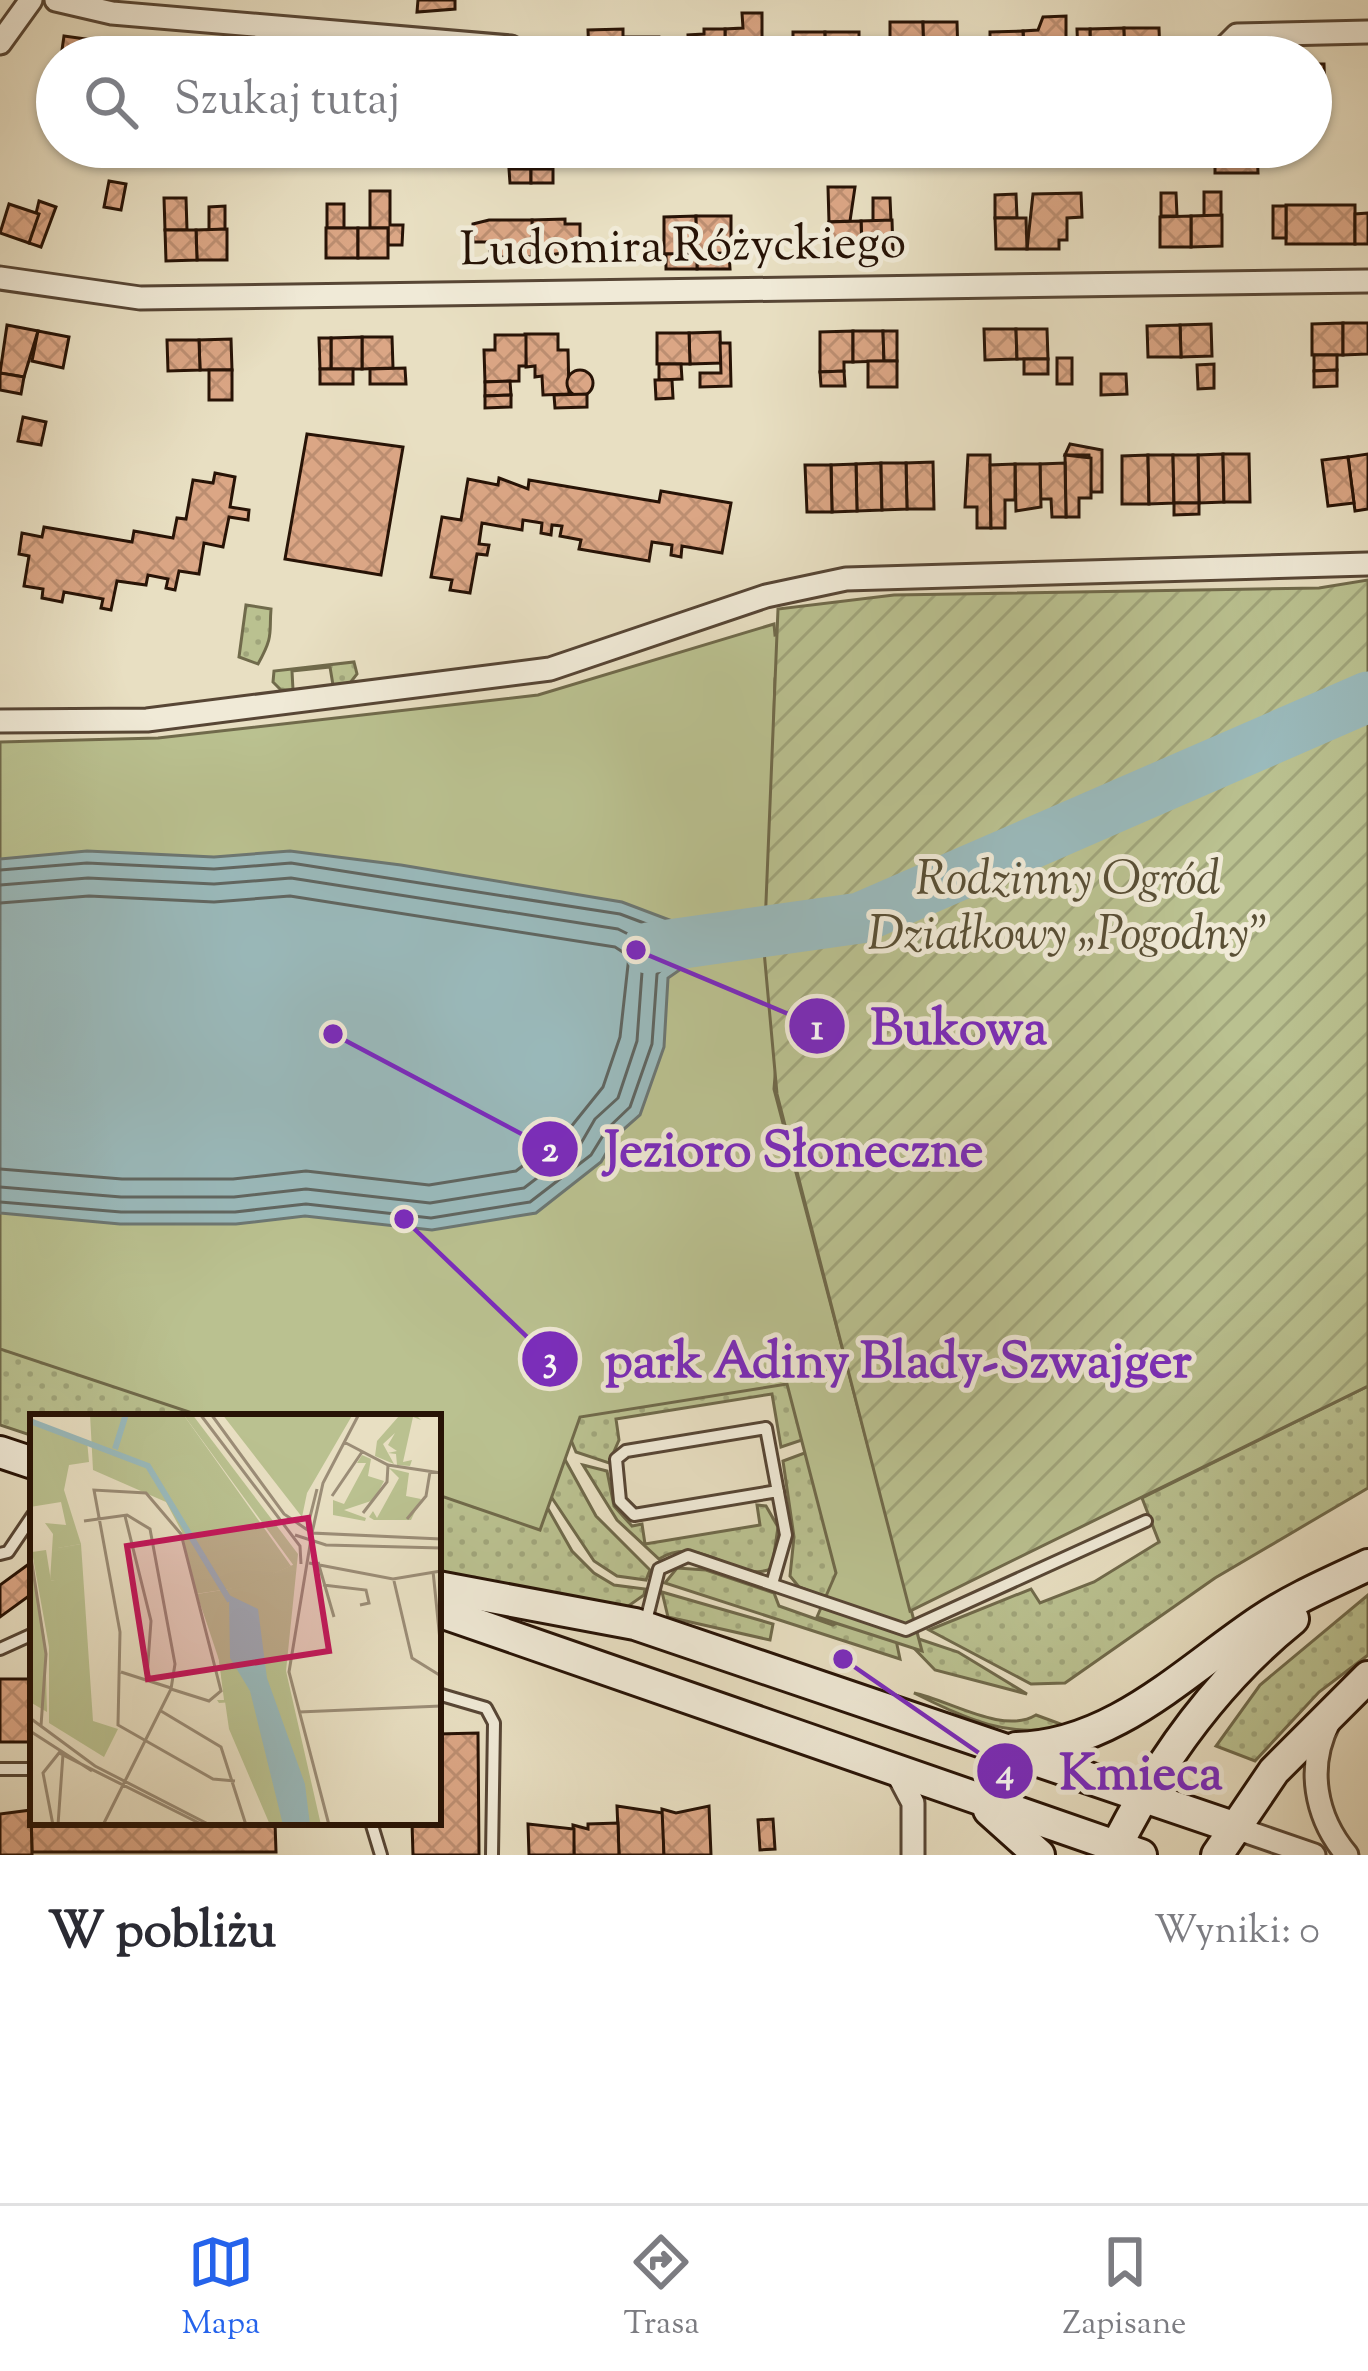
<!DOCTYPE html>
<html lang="pl">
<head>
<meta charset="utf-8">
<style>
	:root { --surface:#fff; --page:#f2f2f3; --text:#2b2b33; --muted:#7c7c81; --line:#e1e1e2; --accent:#2563eb }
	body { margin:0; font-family:"Sorts Mill Goudy",serif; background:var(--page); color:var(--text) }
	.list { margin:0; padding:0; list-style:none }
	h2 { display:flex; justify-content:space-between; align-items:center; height:156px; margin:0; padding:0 48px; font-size:51px }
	h2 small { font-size:39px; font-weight:400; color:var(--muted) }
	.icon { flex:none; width:66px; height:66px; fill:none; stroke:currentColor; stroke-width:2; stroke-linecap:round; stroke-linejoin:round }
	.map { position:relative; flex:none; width:1368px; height:1855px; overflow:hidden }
	.search { position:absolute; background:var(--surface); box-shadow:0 3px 9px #0004; left:36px; right:36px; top:36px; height:132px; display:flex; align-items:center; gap:30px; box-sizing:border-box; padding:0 42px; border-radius:66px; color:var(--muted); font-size:45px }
	.sheet { height:348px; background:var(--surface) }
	nav { display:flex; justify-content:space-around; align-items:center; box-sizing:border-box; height:168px; border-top:3px solid var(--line); background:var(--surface); font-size:33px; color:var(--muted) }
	nav a { display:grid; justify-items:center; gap:6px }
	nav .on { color:var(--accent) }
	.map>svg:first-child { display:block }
	.grass { fill:url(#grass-dots); stroke:#706a4b; stroke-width:3 }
	.park { fill:#bac190; stroke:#706a4b; stroke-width:3 }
	.garden { fill:url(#garden-furrows); stroke:#706a4b; stroke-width:3 }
	.water { fill:#9ababc; stroke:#6c7773; stroke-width:3 }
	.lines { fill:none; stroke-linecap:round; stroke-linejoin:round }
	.shore { stroke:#606661; stroke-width:3 }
	.river { stroke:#9ababc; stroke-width:51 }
	.building { fill:url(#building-cross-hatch); stroke:#271306; stroke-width:3 }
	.lane-casing { stroke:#574635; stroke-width:16 }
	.street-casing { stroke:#574635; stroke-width:27 }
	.secondary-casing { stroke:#271306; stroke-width:36 }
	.lane { stroke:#f0ead7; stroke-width:10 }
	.street { stroke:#f0ead7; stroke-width:21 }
	.secondary { stroke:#f0ead7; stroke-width:30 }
	.labels { text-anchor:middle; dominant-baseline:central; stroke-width:10; stroke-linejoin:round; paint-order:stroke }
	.street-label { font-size:48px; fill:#271306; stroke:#f0ead7 }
	.park-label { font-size:48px; font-style:italic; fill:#5a5036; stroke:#f0ead7 }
	.inset-river { fill:none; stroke:#9ababc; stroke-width:6 }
	.inset-road { fill:none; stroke:#9b8d77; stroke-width:3 }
	.view { fill:#c2185b; fill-opacity:0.15; stroke:#c2185b; stroke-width:6 }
	.inset-edge { fill:none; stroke:#271306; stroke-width:6 }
	.leader { fill:none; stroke:#7b2cbf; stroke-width:4.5 }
	.callout-dot { fill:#7b2cbf; stroke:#f0ead7; stroke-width:4.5 }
	.mark-label { font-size:36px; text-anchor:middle; font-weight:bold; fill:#fff }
	.callout-label { font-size:51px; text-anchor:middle; font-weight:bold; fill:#7b2cbf; stroke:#f0ead7; stroke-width:10; stroke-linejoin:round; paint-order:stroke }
</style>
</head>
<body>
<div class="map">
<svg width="1368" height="1855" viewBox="0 0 1368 1855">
	<defs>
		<pattern id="grass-dots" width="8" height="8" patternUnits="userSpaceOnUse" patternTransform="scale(3)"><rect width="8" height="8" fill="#bac190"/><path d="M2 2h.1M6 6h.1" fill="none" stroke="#a0a57b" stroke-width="1.8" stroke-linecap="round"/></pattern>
		<pattern id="garden-furrows" width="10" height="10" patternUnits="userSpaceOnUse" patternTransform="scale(3)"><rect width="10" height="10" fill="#bac190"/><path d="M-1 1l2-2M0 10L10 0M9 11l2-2" fill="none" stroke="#a0a57b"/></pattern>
		<pattern id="building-cross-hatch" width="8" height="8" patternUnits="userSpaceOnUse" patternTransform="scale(3)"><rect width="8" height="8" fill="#dba685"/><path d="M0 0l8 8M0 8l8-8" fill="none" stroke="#bc8e71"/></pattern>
	</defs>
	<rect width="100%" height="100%" fill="#e8dfc2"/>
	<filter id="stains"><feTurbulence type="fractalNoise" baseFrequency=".00167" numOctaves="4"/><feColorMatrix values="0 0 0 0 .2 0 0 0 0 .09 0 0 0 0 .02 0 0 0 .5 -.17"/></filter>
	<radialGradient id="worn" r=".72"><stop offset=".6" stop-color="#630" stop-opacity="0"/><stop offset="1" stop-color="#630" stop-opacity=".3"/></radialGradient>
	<g class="grass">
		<path d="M246 605 271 609C269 634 274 635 258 664L239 657Z"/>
		<polygon points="354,662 357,674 350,683 333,685 330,667 292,671 293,690 281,690 273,682 274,671"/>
		<polygon points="695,1250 823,1433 781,1447 772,1394 616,1419 619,1440 609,1463 576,1452 559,1411"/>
		<polygon points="0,1303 286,1417 33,1417 33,1436 0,1425"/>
		<polygon points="176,1303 563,1456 596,1516 650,1570 646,1580 617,1576 594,1561 550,1495 438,1417"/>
		<polygon points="1368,1386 1368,1488 1215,1578 1065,1683 1031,1684 929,1630 1031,1589 1040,1603 1094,1582 1159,1542 1142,1498"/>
		<polygon points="826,1445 856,1609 799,1587 790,1576 794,1537 783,1461"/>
		<polygon points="438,1463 547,1507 572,1551 594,1573 614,1585 645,1589 644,1595 627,1607 438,1573"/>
		<path d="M583 1465 607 1471 614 1506 632 1526 642 1524 645 1544 760 1525 757 1505 766 1506 778 1527 772 1568C740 1586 702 1532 659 1559L617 1520Z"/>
		<polygon points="677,1568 706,1570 774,1593 779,1606 833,1625 843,1619 896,1640 900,1659 665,1583"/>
		<polygon points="662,1592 773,1624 770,1640 668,1617"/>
		<polygon points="1368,1595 1368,1655 1319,1692 1255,1761 1216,1746 1260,1685"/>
		<polygon points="916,1638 958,1652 1027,1694 935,1670 909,1643"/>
		<path d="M914 1693C949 1700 1003 1735 1036 1715L1066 1726C1009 1740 965 1718 914 1693Z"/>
	</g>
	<polygon class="park" points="774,624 775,635 784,634 775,679 769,904 786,937 774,1089 922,1651 817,1617 836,1573 787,1384 580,1417 540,1530 438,1495 438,1417 204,1417 0,1349 0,742 158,738 538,695"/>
	<polygon class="garden" points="1368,580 1368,1386 910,1611 777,1094 764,951 778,609 894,595 1319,588"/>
	<polygon class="water" points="87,851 214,857 290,851 401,865 622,902 675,922 686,934 717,934 720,942 668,978 664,1047 640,1115 616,1136 601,1162 536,1213 432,1230 305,1216 236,1224 120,1224 0,1213 0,859"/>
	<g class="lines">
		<g class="shore">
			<polyline points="0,870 87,863 214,869 291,863 620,914 668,932 683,949 657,974 652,1044 630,1107 607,1129 591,1155 530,1202 431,1218 306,1204 235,1212 121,1212 0,1202"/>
			<polyline points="0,885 88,878 214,884 291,878 618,929 658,949 642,972 637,1041 618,1098 595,1119 580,1145 524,1188 430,1203 306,1189 234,1197 121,1197 0,1187"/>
			<polyline points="0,903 89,896 214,902 290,896 615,947 629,956 620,1037 603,1087 566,1133 516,1171 429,1185 306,1171 233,1179 122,1179 0,1169"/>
		</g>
		<polyline class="river" points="648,948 860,918 1368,697"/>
	</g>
	<g class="building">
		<polygon points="418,0 455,0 455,9 417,12"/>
		<polygon points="742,13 762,13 762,57 725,57 725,29 743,28"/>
		<polygon points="1066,16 1066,40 1057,40 1058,57 1024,57 1023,31 1038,30 1043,17"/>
		<polygon points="890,22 923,22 924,57 890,57"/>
		<polygon points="923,22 957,22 958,57 924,57"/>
		<polygon points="1124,28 1125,57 1090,57 1090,29"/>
		<polygon points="1124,28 1159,28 1160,57 1125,57"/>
		<polygon points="623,29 623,57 589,57 588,30"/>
		<polygon points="704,29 725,29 725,57 689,57 688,35 704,34"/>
		<polygon points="1077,29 1090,29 1090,56 1078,56"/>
		<polygon points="1023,31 1024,57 990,57 990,32"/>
		<polygon points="793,32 825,32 826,57 793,57"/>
		<polygon points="825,32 859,32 859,57 826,57"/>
		<polygon points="64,36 115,43 113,57 61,57"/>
		<polygon points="624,37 659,37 660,57 624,57"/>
		<polygon points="1311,64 1324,64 1325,97 1317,97 1318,107 1311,107"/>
		<polygon points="1215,147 1257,147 1258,173 1215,173"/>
		<polygon points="509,169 531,169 531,183 510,183"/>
		<rect x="531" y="169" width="22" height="14"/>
		<polygon points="109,181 126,184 121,210 104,207"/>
		<polygon points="828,187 855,187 850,221 829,222"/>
		<polygon points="370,191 390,191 390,225 403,225 402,245 388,245 388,228 370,228"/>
		<rect x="1204" y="192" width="17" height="24"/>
		<polygon points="1081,193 1082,217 1067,218 1067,240 1059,240 1059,249 1027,249 1033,194"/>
		<polygon points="1161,193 1176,193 1177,216 1161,216"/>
		<polygon points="1016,194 1017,218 995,218 995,195"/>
		<polygon points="164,198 186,198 187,230 165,230"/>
		<polygon points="873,198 890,198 891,221 873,221"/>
		<polygon points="39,201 56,207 41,247 29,243"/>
		<polygon points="9,204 39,214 29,243 0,233"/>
		<rect x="327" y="204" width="17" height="24"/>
		<rect x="1286" y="205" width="69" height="39"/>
		<polygon points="225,206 225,229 209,230 209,207"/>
		<rect x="1273" y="206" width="13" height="32"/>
		<polygon points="1368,213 1368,244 1355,244 1355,214"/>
		<polygon points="1222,215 1222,246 1191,247 1191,216"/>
		<polygon points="696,216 697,254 664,254 664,217"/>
		<polygon points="696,216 731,216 731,253 697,254"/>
		<polygon points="1191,216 1191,247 1160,247 1160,217"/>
		<polygon points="995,218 1026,218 1027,249 996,249"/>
		<polygon points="565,219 565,224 580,224 580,251 532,257 532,220"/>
		<polygon points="489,220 532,220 532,257 490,257 489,242 473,242 473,224"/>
		<polygon points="892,220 893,252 862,252 861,221"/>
		<polygon points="861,221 862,252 829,253 829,222"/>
		<rect x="326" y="228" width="32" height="30"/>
		<rect x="358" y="228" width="30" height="30"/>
		<polygon points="227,229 227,260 197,260 196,230"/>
		<polygon points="165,230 196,230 197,260 166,261"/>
		<polygon points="729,253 730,269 697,269 697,254"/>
		<rect x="666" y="254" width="31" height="15"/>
		<polygon points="1343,323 1343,355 1312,355 1312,324"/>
		<polygon points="1343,323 1368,323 1368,354 1343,355"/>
		<polygon points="1211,324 1212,356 1181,357 1180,325"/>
		<polygon points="7,325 38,331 24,377 0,373"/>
		<polygon points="1180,325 1181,357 1148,357 1147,326"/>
		<polygon points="984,329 1016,329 1017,359 985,360"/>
		<polygon points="1016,329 1047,329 1048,359 1017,359"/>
		<polygon points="38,331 69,337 63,368 32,361"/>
		<polygon points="853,331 853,362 844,362 844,371 820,372 820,332"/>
		<polygon points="853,331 883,331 884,361 853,362"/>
		<polygon points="883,331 897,331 897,361 884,361"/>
		<polygon points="720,332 721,363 690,364 689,333"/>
		<polygon points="657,333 689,333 690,364 657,364"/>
		<polygon points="525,334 558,334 558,350 568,350 569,394 543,395 542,376 535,377 535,366 526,367"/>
		<polygon points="495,335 526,335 526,366 519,366 519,381 485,382 484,350 495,350"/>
		<polygon points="362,337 392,337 393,368 362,369"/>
		<polygon points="362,337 362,369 331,369 331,338"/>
		<polygon points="319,338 331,338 331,369 320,369"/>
		<polygon points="231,339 232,370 200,370 199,340"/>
		<polygon points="167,340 199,340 200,370 168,371"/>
		<polygon points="720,343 730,343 731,386 700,387 700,373 721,373"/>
		<polygon points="1314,355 1337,355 1337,370 1314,371"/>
		<rect x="1057" y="358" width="15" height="26"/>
		<rect x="1024" y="359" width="24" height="15"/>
		<rect x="868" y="361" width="29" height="26"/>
		<polygon points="659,364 681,364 682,379 659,380"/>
		<polygon points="1214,364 1214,388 1198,389 1197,365"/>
		<polygon points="405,368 406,384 370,384 370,369"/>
		<rect x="320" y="369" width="33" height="15"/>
		<rect x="209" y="370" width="23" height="30"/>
		<polygon points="1337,370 1337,386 1314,387 1314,371"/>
		<circle cx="580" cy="383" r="13"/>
		<polygon points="844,371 845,386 821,386 820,372"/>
		<polygon points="0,373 24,377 21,394 0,390"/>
		<polygon points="1101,374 1126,374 1127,394 1101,395"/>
		<polygon points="655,380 672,380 673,398 656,399"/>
		<polygon points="510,381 511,395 485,396 485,382"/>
		<polygon points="587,394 587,407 555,408 554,395"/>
		<polygon points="511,395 511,407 485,408 485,396"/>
		<polygon points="23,417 46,422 41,445 18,441"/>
		<polygon points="307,434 403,447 381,575 285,559"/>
		<polygon points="1070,444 1102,450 1102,492 1091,492 1089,455 1065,455"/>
		<polygon points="1223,454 1224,502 1199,503 1198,455"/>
		<polygon points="1223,454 1249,454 1250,502 1224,502"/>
		<polygon points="1368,454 1368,509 1355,511 1348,457"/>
		<polygon points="968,455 990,455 991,528 977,528 977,507 965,507"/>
		<polygon points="1065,455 1091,458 1091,498 1079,498 1079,517 1066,517"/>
		<polygon points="1148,455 1149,504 1122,504 1122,456"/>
		<polygon points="1148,455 1173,455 1174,503 1149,504"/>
		<polygon points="1173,455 1198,455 1199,503 1174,503"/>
		<polygon points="1348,457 1354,503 1328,506 1322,460"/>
		<polygon points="933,462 934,509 907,509 906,463"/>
		<polygon points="881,463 882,510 857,511 856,464"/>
		<polygon points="881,463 906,463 907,509 882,510"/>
		<polygon points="1065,463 1066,517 1052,517 1051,499 1040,499 1040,464"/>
		<polygon points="856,464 857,511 832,512 831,465"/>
		<polygon points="1015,464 1040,464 1041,507 1016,511"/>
		<polygon points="1015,464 1015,500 1005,500 1005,528 991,528 990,465"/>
		<polygon points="805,465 831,465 832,512 807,512"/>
		<polygon points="215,473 235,477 230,507 249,510 248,520 229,517 223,547 204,543 199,574 179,571 175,590 166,588 168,579 148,575 146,585 117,581 111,610 101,608 103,599 64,592 62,602 42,598 43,589 24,586 29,556 19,554 22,533 42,537 44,527 132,542 134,531 173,538 177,518 186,519 193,480 213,483"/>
		<polygon points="499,478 528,489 529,480 659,502 661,491 731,503 722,553 682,546 681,557 671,555 672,545 652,542 649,561 579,549 581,540 560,536 562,526 552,525 551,535 541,533 542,523 523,520 522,530 482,523 479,544 489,545 487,555 477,554 470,593 450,590 452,580 431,577 442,517 461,520 468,479 498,485"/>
		<polygon points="1174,503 1199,503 1199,514 1174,515"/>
		<polygon points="33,1561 33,1593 0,1617 0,1585"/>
		<rect x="0" y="1679" width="33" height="63"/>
		<polygon points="478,1733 479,1855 413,1855 412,1822 438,1822 438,1734"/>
		<polygon points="617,1806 663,1813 664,1855 619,1855"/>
		<polygon points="709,1806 711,1855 664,1855 662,1809 676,1813"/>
		<polygon points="31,1810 33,1822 275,1822 276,1852 32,1852"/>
		<polygon points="31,1810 32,1855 0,1855 0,1814"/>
		<polygon points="773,1819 775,1849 760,1850 758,1820"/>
		<polygon points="618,1823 619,1855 574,1855 573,1825 588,1829 588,1824"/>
		<polygon points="528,1824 574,1829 574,1855 529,1855"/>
	</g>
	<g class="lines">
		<g class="lane-casing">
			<g id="lane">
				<polyline points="0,1554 8,1552 33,1515"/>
				<polyline points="772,1584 786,1535 766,1428 626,1451 616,1459 620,1501 634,1515 778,1491"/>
				<polyline points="645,1625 659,1569 688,1556 906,1630 1146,1521"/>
				<polyline points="0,1649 33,1634"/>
				<polyline points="438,1694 486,1708 494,1723 492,1855"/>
				<polyline points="0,1769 33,1769"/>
				<polyline points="371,1822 381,1855"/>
			</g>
		</g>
		<g class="street-casing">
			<g id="street">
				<polyline points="56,0 112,13 511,47 526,57"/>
				<polyline points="0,43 31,0"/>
				<polyline points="1215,57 1237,35 1368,32"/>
				<polyline points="0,278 140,298 1368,281"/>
				<polyline points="0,721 147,720 550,669 766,596 846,579 1368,564"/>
				<path d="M1329 1722C1306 1767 1315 1817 1347 1855"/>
				<polyline points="895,1769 913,1803 913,1855"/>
				<polyline points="1233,1827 1314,1855"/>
			</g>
		</g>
		<g class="secondary-casing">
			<g id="secondary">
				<polyline points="0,1452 33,1463"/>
				<polyline points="438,1587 635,1624 1233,1827"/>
				<polyline points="438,1611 1141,1855"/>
				<path d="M1016 1748C1113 1746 1184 1672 1260 1621 1294 1598 1332 1582 1368 1565"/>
				<polyline points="989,1810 1039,1855"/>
				<path d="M1112 1855C1156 1765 1215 1682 1293 1619"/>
				<polyline points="1217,1855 1274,1771 1368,1677"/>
			</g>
		</g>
		<use href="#lane" class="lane"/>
		<use href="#street" class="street"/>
		<use href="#secondary" class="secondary"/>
	</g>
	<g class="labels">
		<g class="street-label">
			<text transform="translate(683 249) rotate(-1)">Ludomira Różyckiego</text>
		</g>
		<g class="park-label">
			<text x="1068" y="881">Rodzinny Ogród<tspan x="1068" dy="55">Działkowy „Pogodny”</tspan></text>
		</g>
	</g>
	<g transform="translate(30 1414)">
		<rect width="411" height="411" fill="#e8dfc2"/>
		<path d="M153 0H162L268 140 256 257 291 411H249L203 288 189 289 187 286H194L189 246 169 186 264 152ZM369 2H387L391 6 383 3 373 48 382 46 380 52 367 51 366 40 358 39 367 37 358 31 365 19 353 30 364 50 345 42 347 27ZM0 10 57 26 59 48 39 51 34 76 51 130 28 134 33 165 20 167 23 120 15 109 36 111 31 88 0 93ZM332 41 341 45 338 62 354 67 344 86 314 96 336 104 335 107 303 101V86L314 90 336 49H327ZM359 54 379 59 376 82 391 85 381 106H344L339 103 343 97 347 104 369 64ZM0 140 15 225 17 298 0 288Z" fill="#bac190"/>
		<path d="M265 150 263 161 241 168 247 187 259 189 248 258 288 411H240L199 315 188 239 167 180 212 173Z" fill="#bac190"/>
		<path d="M60 0H153L261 152 213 173 165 180 152 118 136 88 63 56ZM192 0H323L277 79 272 103ZM51 130 63 307 88 315 74 343 19 309V233L2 138 16 136 21 167 32 164 27 134Z" fill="#bac190"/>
		<path d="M199 181 228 195 237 264 275 370 280 411H253L220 277 200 244Z" fill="#9ababc"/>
		<path class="inset-river" d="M0 7 118 52 200 187M85 35 96 0"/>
		<path class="inset-road" d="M170 0 270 132 271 150M181 0 254 100 282 119 259 258 299 411M329 0 293 69 282 119 411 125M314 28 358 51 411 59M302 82 332 38M333 99 357 68 358 51M95 102 121 207 117 262M377 105 396 82 400 58M54 107 97 101 120 115 145 250 141 275 73 411M277 115 287 75M265 121 296 131 411 134M0 137 16 240 11 312M288 148 304 203M279 149 363 165 411 157M403 157 411 236M364 167 382 244 411 262M293 171 336 176 339 189 330 191M91 258 141 274M141 275 179 287 191 277 151 120 116 79 64 76 90 218 88 311 183 365 205 367M131 297 191 333 216 411M269 298 411 292M0 304 65 352 180 411M0 317 62 357M23 411 13 359 29 339 173 411M28 411 33 340"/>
		<path class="view" d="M278 104 299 237 118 265 97 132Z"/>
		<rect width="411" height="411" class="inset-edge"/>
	</g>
	<path class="leader" d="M636 950L817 1026M333 1034L550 1149M404 1219L550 1359M843 1659L1005 1771"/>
	<g class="callout-dot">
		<circle cx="636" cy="950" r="12"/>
		<circle cx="333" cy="1034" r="12"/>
		<circle cx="404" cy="1219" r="12"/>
		<circle cx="843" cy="1659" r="12"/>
		<circle cx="817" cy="1026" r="30"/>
		<circle cx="550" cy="1149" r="30"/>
		<circle cx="550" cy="1359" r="30"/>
		<circle cx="1005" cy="1771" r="30"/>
	</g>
	<g class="mark-label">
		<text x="817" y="1039">1</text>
		<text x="550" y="1161">2</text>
		<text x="550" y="1371">3</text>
		<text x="1005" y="1783">4</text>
	</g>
	<g class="callout-label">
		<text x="959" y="1044">Bukowa</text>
		<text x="794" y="1166">Jezioro Słoneczne</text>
		<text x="898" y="1377">park Adiny Blady-Szwajger</text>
		<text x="1141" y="1789">Kmieca</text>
	</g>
	<rect width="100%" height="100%" filter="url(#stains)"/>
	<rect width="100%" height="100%" fill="url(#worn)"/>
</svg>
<div class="search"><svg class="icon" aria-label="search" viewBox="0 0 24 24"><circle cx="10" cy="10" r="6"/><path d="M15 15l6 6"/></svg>Szukaj tutaj</div>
</div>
<section class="sheet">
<h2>W pobliżu<small>Wyniki: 0</small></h2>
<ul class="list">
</ul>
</section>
<nav>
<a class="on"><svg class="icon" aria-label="map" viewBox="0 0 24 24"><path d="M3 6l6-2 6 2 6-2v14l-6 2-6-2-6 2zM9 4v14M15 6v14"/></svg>Mapa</a>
<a><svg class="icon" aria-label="directions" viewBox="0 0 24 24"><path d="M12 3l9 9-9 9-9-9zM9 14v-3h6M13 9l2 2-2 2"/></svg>Trasa</a>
<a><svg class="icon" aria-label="saved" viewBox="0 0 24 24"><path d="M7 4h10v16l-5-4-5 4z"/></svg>Zapisane</a>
</nav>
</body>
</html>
